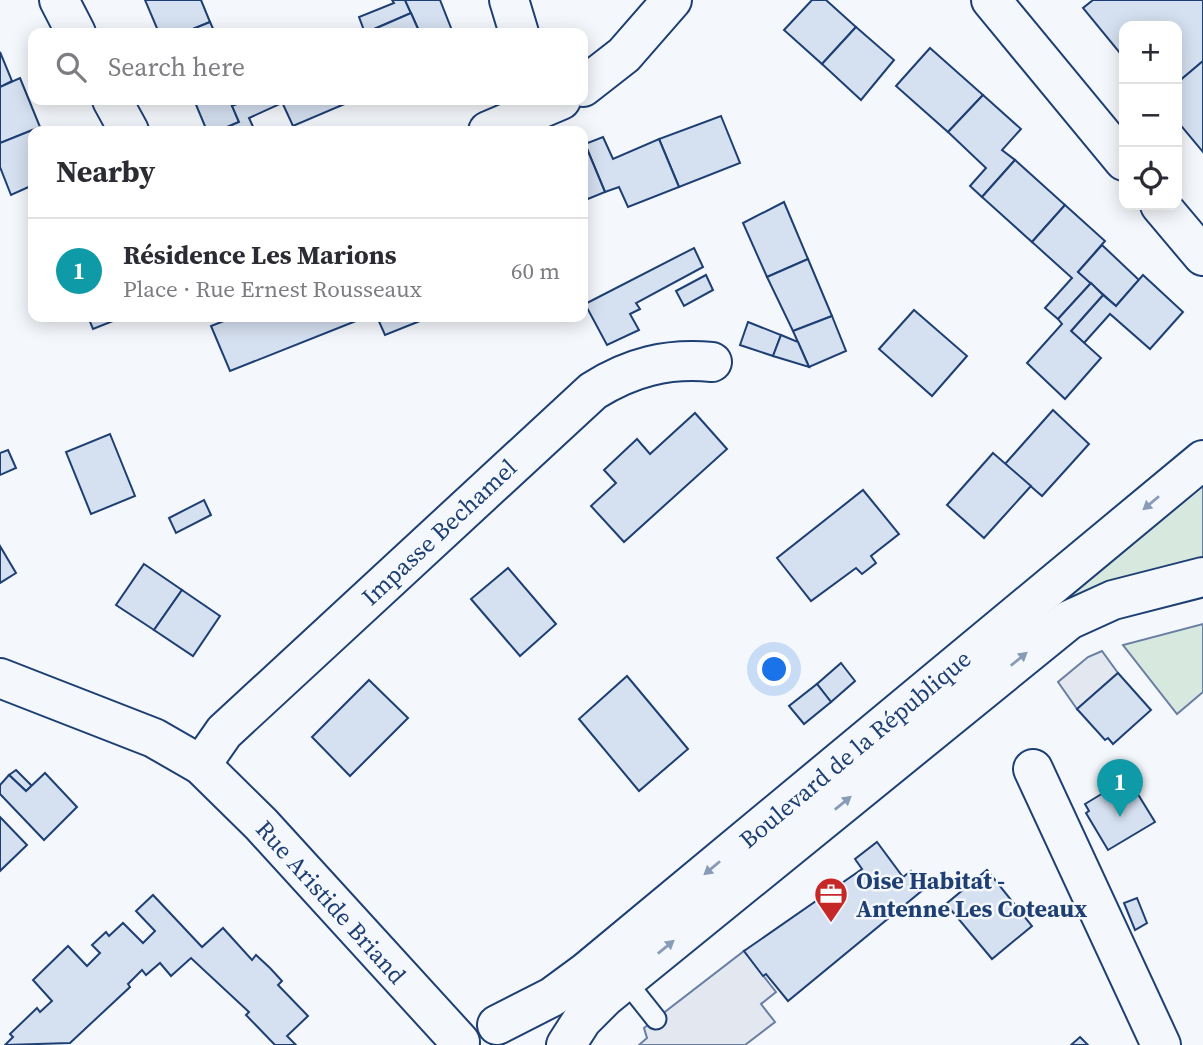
<!DOCTYPE html>
<html lang="en">
<head>
<meta charset="utf-8">
<style>
	:root { --surface:#fff; --page:#f2f2f3; --text:#2b2b33; --muted:#7c7c81; --line:#e1e1e2; --accent:#d93025 }
	body { margin:0; font-family:"Source Serif 4",serif; background:var(--page); color:var(--text) }
	.controls { position:absolute; right:21px; top:21px; display:grid; overflow:hidden; border-radius:14px; box-shadow:0 4px 18px #0003 }
	.controls button { width:63px; height:63px; display:grid; place-items:center; padding:0; border:0; border-bottom:2px solid var(--line); background:var(--surface); color:var(--text); font:35px sans-serif }
	.you { position:absolute; left:775px; top:670px; width:24px; height:24px; margin:-18px; border:5px solid #fff; border-radius:50%; background:#1a73e8; box-shadow:0 0 0 10px #1a73e833 }
	.badge { display:grid; place-items:center; width:46px; height:46px; border-radius:50%; background:var(--accent); color:#fff; font-size:23px; font-weight:700 }
	.pin { position:absolute; translate:-50% -58px; filter:drop-shadow(0 2px 4px #0008) }
	.pin::after { content:''; position:absolute; top:37px; width:24px; height:21px; background:inherit; clip-path:polygon(0 0,100% 0,50% 100%) }
	.list { margin:0; padding:0; list-style:none }
	h2 { display:flex; justify-content:space-between; align-items:center; height:91px; margin:0; padding:0 28px; font-size:30px }
	h2 small { font-size:23px; font-weight:400; color:var(--muted) }
	.list li { display:grid; grid-template-columns:46px 1fr auto; gap:21px; align-items:center; box-sizing:border-box; height:105px; padding:0 28px; border-top:2px solid var(--line) }
	.list b { display:block; font-size:26px; white-space:nowrap }
	.list p { margin:0; font-size:23px; white-space:nowrap; color:var(--muted) }
	.list em { font-size:23px; font-style:normal; color:var(--muted) }
	.icon { flex:none; width:38px; height:38px; fill:none; stroke:currentColor; stroke-width:2; stroke-linecap:round; stroke-linejoin:round }
	.map { position:relative; flex:none; width:1203px; height:1045px; overflow:hidden }
	.search { position:absolute; background:var(--surface); box-shadow:0 4px 18px #0003; left:28px; top:28px; width:560px; height:77px; display:flex; align-items:center; gap:18px; box-sizing:border-box; padding:0 24px; border-radius:14px; color:var(--muted); font-size:26px }
	.panel { position:absolute; background:var(--surface); box-shadow:0 4px 18px #0003; left:28px; top:126px; width:560px; height:196px; border-radius:14px }
	.map>svg:first-child { display:block }
	.green { fill:#d7e8df; stroke:#687fa3; stroke-width:2 }
	.parking { fill:#e3e8f0; stroke:#687fa3; stroke-width:2 }
	.building { fill:#d5e0f0; stroke:#1d3f73; stroke-width:2 }
	.lines { fill:none; stroke-linecap:round; stroke-linejoin:round }
	.service-casing { stroke:#1d3f73; stroke-width:23 }
	.minor-casing { stroke:#1d3f73; stroke-width:42 }
	.service { stroke:#f4f7fb; stroke-width:19 }
	.minor { stroke:#f4f7fb; stroke-width:38 }
	.oneway { fill:#889bb7 }
	.labels { text-anchor:middle; dominant-baseline:central; stroke-width:5; stroke-linejoin:round; paint-order:stroke }
	.street-label { font-size:24px; fill:#1d3f73; stroke:#f4f7fb }
	.poi-label { font-size:24px; font-weight:bold; fill:#1d3f73; stroke:#f4f7fb; text-anchor:start }
</style>
</head>
<body>
<div class="map">
<svg width="1203" height="1045" viewBox="0 0 1203 1045">
	<rect width="100%" height="100%" fill="#f4f7fb"/>
	<g class="green">
		<polygon points="1203,479 1203,561 1064,599"/>
		<polygon points="1203,624 1203,692 1177,714 1123,645"/>
	</g>
	<g class="parking">
		<polygon points="1102,651 1118,673 1077,709 1058,682 1088,657"/>
		<polygon points="744,951 776,992 761,1004 775,1022 745,1045 639,1045 647,1038 644,1028"/>
	</g>
	<g class="building">
		<polygon points="145,0 201,0 210,22 183,33 159,33"/>
		<polygon points="392,0 405,0 411,13 365,33 359,17 394,3"/>
		<polygon points="405,0 440,0 453,33 420,33"/>
		<polygon points="812,0 826,0 856,27 822,64 784,30"/>
		<polygon points="1093,0 1203,0 1203,61 1177,83 1177,26 1124,26 1124,58 1083,8"/>
		<polygon points="411,13 418,29 409,33 365,33"/>
		<polygon points="210,22 215,33 183,33"/>
		<polygon points="856,27 894,60 861,100 822,64"/>
		<polygon points="930,48 983,95 948,132 896,86"/>
		<polygon points="0,52 12,81 0,87"/>
		<polygon points="1203,61 1203,152 1177,121 1177,83"/>
		<polygon points="20,78 40,127 0,143 0,87"/>
		<polygon points="983,95 1021,129 1002,150 1015,160 982,197 970,186 986,168 948,132"/>
		<polygon points="194,100 230,100 239,122 218,131 207,131"/>
		<polygon points="230,100 246,100 232,106"/>
		<polygon points="246,100 281,100 282,103 249,118 255,131 218,131 239,122 232,106"/>
		<polygon points="281,100 338,100 340,106 293,126"/>
		<polygon points="338,100 355,100 340,106"/>
		<polygon points="721,116 740,163 679,187 659,139"/>
		<polygon points="40,127 42,131 33,131 33,185 11,195 0,167 0,143"/>
		<polygon points="603,137 613,159 659,139 679,187 628,207 619,187 605,192 585,144"/>
		<polygon points="585,144 605,192 583,201 583,145"/>
		<polygon points="1015,160 1065,205 1032,242 982,197"/>
		<polygon points="784,202 808,259 767,277 743,223"/>
		<polygon points="1065,205 1105,241 1078,272 1091,283 1058,319 1045,308 1072,278 1032,242"/>
		<polygon points="1102,245 1139,280 1116,306 1078,272"/>
		<polygon points="694,248 703,267 636,303 640,309 630,314 639,330 607,345 585,304"/>
		<polygon points="808,259 832,316 793,331 767,277"/>
		<polygon points="706,275 713,290 684,306 676,291"/>
		<polygon points="1143,275 1183,312 1150,349 1110,314 1084,343 1071,331 1103,295 1116,306"/>
		<polygon points="1091,283 1103,295 1071,331 1101,358 1065,399 1027,363 1062,324 1058,319"/>
		<polygon points="914,310 967,356 932,396 879,349"/>
		<polygon points="832,316 846,351 809,367 793,331"/>
		<polygon points="88,317 123,317 93,329"/>
		<polygon points="234,317 366,317 230,371 211,326"/>
		<polygon points="377,317 430,317 385,335"/>
		<polygon points="748,322 781,335 773,356 740,345"/>
		<polygon points="781,335 798,342 809,367 773,356"/>
		<polygon points="1053,410 1089,444 1042,496 1005,464"/>
		<polygon points="695,413 727,449 624,542 591,506 616,483 604,470 637,439 650,454"/>
		<polygon points="110,434 135,496 91,514 66,452"/>
		<polygon points="8,450 16,468 0,475 0,453"/>
		<polygon points="993,453 1031,486 984,538 947,505"/>
		<polygon points="863,490 899,534 871,556 876,563 862,574 856,568 811,601 777,558"/>
		<polygon points="204,500 211,515 176,533 169,518"/>
		<polygon points="0,546 16,573 0,583"/>
		<polygon points="144,564 182,590 154,630 116,605"/>
		<polygon points="508,568 556,624 520,656 471,599"/>
		<polygon points="182,590 220,616 193,656 154,630"/>
		<polygon points="841,663 855,681 831,702 817,684"/>
		<polygon points="1118,673 1151,710 1113,744 1108,738 1105,740 1077,709"/>
		<polygon points="627,676 688,749 639,791 579,719"/>
		<polygon points="369,680 408,718 350,776 312,737"/>
		<polygon points="817,684 831,702 804,724 789,706"/>
		<polygon points="16,770 32,786 26,791 9,775"/>
		<polygon points="45,773 77,807 44,840 0,794 0,785 9,775 26,791"/>
		<polygon points="1128,778 1155,822 1108,850 1086,813 1089,811 1085,804"/>
		<polygon points="0,817 27,845 0,871"/>
		<polygon points="877,842 903,877 911,871 924,889 788,1001 766,974 763,976 744,951 862,869 855,859"/>
		<polygon points="987,870 1032,926 992,959 946,904"/>
		<polygon points="153,895 202,947 223,928 252,960 256,955 270,968 282,981 278,985 308,1016 287,1036 296,1045 275,1045 246,1015 249,1012 191,958 171,976 160,963 146,975 142,970 128,984 130,987 70,1043 5,1045 13,1037 10,1034 37,1008 40,1012 52,1001 33,980 68,946 87,966 100,953 92,945 106,932 109,936 123,923 143,943 155,931 136,911"/>
		<polygon points="1137,898 1147,923 1135,930 1124,903"/>
		<polygon points="1080,1037 1088,1045 1071,1045"/>
	</g>
	<g class="lines">
		<g class="service-casing">
			<polyline id="service" points="625,980 656,1019"/>
		</g>
		<g class="minor-casing">
			<g id="minor">
				<polyline points="59,0 76,33"/>
				<polyline points="509,0 519,33"/>
				<polyline points="991,0 1124,161"/>
				<polyline points="583,87 624,55 672,0"/>
				<polyline points="112,100 129,131"/>
				<polyline points="488,131 561,100"/>
				<polyline points="1160,205 1203,256"/>
				<polyline points="0,678 154,738 201,765 261,824 460,1042"/>
				<path d="M201 765 224 732 593 391C631 367 667 358 712 362"/>
				<polyline points="1033,769 1161,1045"/>
				<polyline points="497,1025 552,997 586,972 1203,460"/>
				<polyline points="566,1045 582,1020 605,997 1069,620 1113,600 1203,577"/>
			</g>
		</g>
		<use href="#service" class="service"/>
		<use href="#minor" class="minor"/>
	</g>
	<defs><path id="oneway-solid" d="M-6-.8H1V-3.2L6.5 0L1 3.2V.8H-6Z" transform="scale(1.75)"/></defs>
	<g class="oneway">
		<use href="#oneway-solid" transform="translate(1151 503) rotate(140)"/>
		<use href="#oneway-solid" transform="translate(1019 659) rotate(-39)"/>
		<use href="#oneway-solid" transform="translate(843 803) rotate(-39)"/>
		<use href="#oneway-solid" transform="translate(712 868) rotate(140)"/>
		<use href="#oneway-solid" transform="translate(666 947) rotate(-39)"/>
	</g>
	<defs>
		<g id="office-pin" transform="scale(1.75)"><path d="M0 17L-7.5 6A9.5 9.5 0 1 1 7.5 6Z" fill="#c62828" stroke="#f4f7fb"/><path d="M-6-3h4V-5.5h4V-3h4V5H-6ZM-1-4.5V-3h2v-1.5ZM-6 0V1H6V0Z" fill="#fff"/></g>
	</defs>
	<g fill-rule="evenodd">
		<use href="#office-pin" x="831" y="894"/>
	</g>
	<g class="labels">
		<g class="street-label">
			<text transform="translate(439 532) rotate(-43)">Impasse Bechamel</text>
			<text transform="translate(855 749) rotate(-40)">Boulevard de la République</text>
			<text transform="translate(331 902) rotate(48)">Rue Aristide Briand</text>
		</g>
		<g class="poi-label">
			<text x="856" y="880">Oise Habitat -<tspan x="856" dy="28">Antenne Les Coteaux</tspan></text>
		</g>
	</g>
</svg>
<div class="controls">
<button>+</button>
<button>−</button>
<button><svg class="icon" aria-label="locate" viewBox="0 0 24 24"><circle cx="12" cy="12" r="6"/><path d="M12 2v4M12 18v4M2 12h4M18 12h4"/></svg></button>
</div>
<div class="you"></div>
<div class="pin badge" style="left:1120px;top:817px;background:#0f9aa8">1</div>
<div class="search"><svg class="icon" aria-label="search" viewBox="0 0 24 24"><circle cx="10" cy="10" r="6"/><path d="M15 15l6 6"/></svg>Search here</div>
<section class="panel">
<h2>Nearby<small></small></h2>
<ul class="list">
<li><span class="badge" style="background:#0f9aa8">1</span><div><b>Résidence Les Marions</b><p>Place · Rue Ernest Rousseaux</p></div><em>60 m</em></li>
</ul>
</section>
</div>
</body>
</html>
